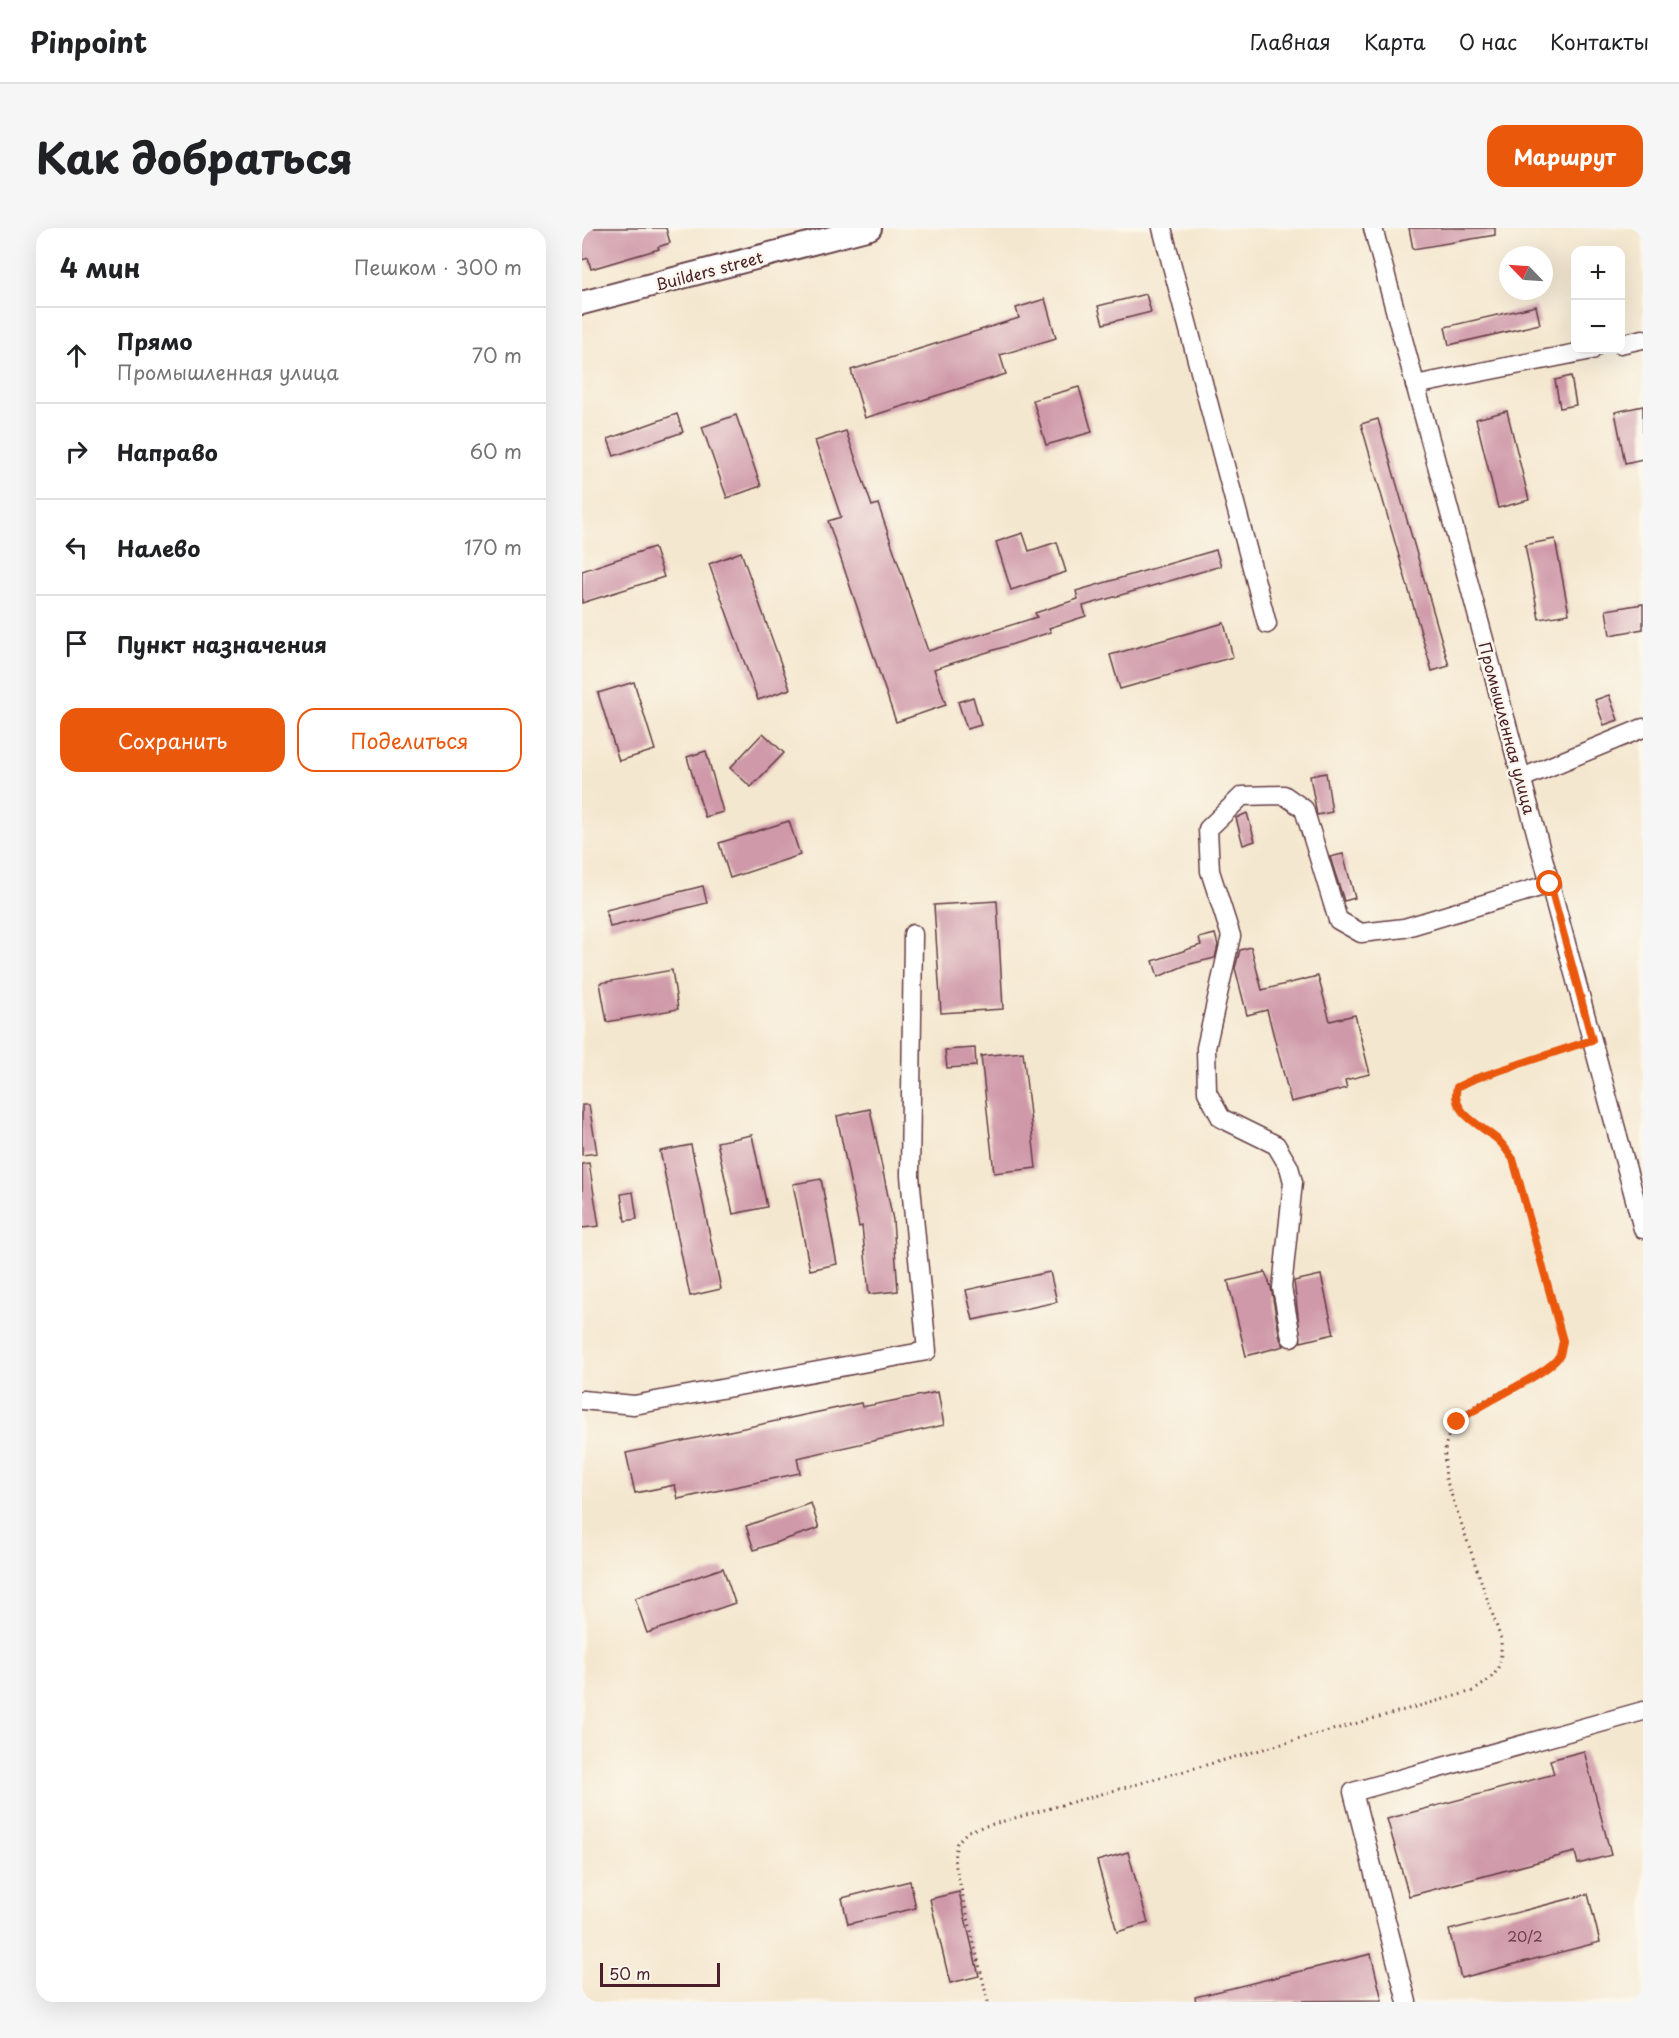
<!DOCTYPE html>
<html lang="ru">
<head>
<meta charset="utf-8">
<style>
	:root { --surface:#fff; --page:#f6f6f6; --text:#202124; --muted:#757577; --line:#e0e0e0; --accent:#ea580c }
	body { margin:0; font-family:"Playpen Sans",sans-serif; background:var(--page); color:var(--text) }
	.controls { position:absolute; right:18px; top:18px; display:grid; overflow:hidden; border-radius:12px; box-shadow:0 6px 24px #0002 }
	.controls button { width:54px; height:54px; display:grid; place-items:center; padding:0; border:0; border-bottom:2px solid var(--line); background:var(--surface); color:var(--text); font:30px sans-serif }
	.compass { position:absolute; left:917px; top:18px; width:54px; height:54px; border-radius:50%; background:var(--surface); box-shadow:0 6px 24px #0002; rotate:295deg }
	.scale { position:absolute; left:18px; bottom:15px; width:120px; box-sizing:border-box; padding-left:6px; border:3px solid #4a1f2b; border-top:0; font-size:16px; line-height:21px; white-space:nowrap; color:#4a1f2b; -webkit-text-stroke:4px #fbf7ec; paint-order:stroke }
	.stop { position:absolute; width:18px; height:18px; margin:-14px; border:4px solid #ea580c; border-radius:50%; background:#fff }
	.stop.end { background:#ea580c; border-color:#fff; box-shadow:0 2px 6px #0008 }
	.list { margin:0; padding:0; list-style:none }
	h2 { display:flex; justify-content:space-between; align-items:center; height:78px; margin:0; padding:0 24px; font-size:26px }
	h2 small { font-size:20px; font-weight:400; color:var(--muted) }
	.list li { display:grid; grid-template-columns:39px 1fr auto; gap:18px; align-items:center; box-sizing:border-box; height:96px; padding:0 24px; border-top:2px solid var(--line) }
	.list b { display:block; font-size:22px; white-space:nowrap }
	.list p { margin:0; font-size:20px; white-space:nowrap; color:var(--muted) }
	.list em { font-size:20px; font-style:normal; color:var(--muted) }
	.actions { display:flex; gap:12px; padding:18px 24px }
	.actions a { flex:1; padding:14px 0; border:2px solid var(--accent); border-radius:18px; text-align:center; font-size:21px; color:var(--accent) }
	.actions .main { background:var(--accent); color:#fff }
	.icon { flex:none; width:33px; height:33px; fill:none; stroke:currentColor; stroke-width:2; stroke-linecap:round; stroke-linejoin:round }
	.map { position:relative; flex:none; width:1061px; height:1774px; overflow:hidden; border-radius:18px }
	header { display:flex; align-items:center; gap:36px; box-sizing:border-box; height:84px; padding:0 30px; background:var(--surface); border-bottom:2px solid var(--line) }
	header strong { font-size:28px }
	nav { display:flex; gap:33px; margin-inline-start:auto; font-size:21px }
	.intro { display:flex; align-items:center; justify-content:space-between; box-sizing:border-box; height:144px; padding:0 36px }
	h1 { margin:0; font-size:42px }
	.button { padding:15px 27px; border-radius:18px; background:var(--accent); color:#fff; font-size:21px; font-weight:700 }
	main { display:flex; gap:36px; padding:0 36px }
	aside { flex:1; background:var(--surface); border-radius:18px; box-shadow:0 6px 24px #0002 }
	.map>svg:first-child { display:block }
	.building { fill:#cf99a9 }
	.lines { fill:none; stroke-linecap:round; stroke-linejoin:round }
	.minor-casing { stroke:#643d44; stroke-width:21 }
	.major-casing { stroke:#643d44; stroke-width:26 }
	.path { stroke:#643d44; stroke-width:3; stroke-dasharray:1.5 4.5; stroke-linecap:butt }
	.minor { stroke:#fff; stroke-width:18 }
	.major { stroke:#fff; stroke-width:22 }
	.route { stroke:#ea580c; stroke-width:8 }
	.labels { text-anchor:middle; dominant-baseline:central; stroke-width:5; stroke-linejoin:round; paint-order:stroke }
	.number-label { font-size:14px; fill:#6b3e4a }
	.street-label { font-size:16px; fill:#4a1f2b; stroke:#fbf7ec }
</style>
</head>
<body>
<header>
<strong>Pinpoint</strong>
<nav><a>Главная</a><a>Карта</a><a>О нас</a><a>Контакты</a></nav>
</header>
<div class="intro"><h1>Как добраться</h1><a class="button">Маршрут</a></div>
<main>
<aside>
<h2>4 мин<small>Пешком · 300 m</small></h2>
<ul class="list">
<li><svg class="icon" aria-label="ahead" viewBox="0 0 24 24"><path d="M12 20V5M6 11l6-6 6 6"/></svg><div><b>Прямо</b><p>Промышленная улица</p></div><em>70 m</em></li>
<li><svg class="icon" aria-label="right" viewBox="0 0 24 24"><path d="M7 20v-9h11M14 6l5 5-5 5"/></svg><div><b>Направо</b></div><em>60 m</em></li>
<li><svg class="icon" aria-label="left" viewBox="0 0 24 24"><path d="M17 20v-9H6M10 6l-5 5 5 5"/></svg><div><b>Налево</b></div><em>170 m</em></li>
<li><svg class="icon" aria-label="arrive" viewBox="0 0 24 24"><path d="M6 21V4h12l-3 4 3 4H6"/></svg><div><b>Пункт назначения</b></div></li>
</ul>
<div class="actions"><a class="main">Сохранить</a><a>Поделиться</a></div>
</aside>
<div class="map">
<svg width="1061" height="1774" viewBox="0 0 1061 1774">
	<rect width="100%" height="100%" fill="#fbf7ec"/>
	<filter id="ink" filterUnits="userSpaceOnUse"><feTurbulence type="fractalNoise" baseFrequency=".0167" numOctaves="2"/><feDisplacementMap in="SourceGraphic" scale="12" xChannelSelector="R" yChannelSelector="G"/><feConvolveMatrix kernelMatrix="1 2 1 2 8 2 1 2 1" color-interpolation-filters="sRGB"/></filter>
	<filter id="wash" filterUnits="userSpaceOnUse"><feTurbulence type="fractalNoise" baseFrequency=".008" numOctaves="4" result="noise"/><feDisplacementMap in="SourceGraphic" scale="24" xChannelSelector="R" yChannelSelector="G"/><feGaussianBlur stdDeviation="1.35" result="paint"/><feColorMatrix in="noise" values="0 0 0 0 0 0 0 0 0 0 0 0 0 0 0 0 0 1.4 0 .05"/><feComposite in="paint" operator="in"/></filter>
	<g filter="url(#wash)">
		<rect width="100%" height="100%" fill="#f4e7cf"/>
		<g id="blocks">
			<g class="building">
				<polygon points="0,0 84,0 88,15 76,19 77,21 9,41 6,30 0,32"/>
				<polygon points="827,0 913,0 913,7 831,21"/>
				<polygon points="564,66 569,84 521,96 516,78"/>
				<polygon points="463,71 474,110 418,127 424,146 283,190 269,142 437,90 434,80"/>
				<polygon points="954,78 958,96 867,117 863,99"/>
				<polygon points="989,148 994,177 978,180 973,152"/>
				<polygon points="497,159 510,204 464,217 451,172"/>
				<polygon points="1061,178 1061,231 1043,235 1033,184"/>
				<polygon points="925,183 947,272 916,280 894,191"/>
				<polygon points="95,186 101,204 32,228 26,211"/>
				<polygon points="154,187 179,258 145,270 120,199"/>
				<polygon points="796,191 867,438 850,443 779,196"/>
				<polygon points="264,203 290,278 296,276 346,423 455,389 453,385 496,371 494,363 634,322 639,338 501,378 504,388 467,400 469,404 352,441 364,477 314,494 246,293 259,289 233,213"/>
				<polygon points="441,305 447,323 475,314 484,344 429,362 414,314"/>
				<polygon points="973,311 987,386 957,391 943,317"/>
				<polygon points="72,319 82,349 0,375 0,343"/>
				<polygon points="159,324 208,461 176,472 127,336"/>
				<polygon points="1061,376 1061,401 1028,407 1024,382"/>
				<polygon points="642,395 651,429 538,461 528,427"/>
				<polygon points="52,454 73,522 37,533 16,465"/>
				<polygon points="1027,467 1036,492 1022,497 1013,472"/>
				<polygon points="391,469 399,497 385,501 376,474"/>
				<polygon points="181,505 202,525 169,559 148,540"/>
				<polygon points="124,523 141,584 123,589 105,529"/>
				<polygon points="744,545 750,584 735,587 728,548"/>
				<polygon points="665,585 673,613 661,617 654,590"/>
				<polygon points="207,593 218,627 148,650 137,615"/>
				<polygon points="761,626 773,670 762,673 748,629"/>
				<polygon points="121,658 125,675 28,699 24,682"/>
				<polygon points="415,673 421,781 359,785 352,677"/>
				<polygon points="633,706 636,717 633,730 604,737 576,749 571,733 619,717 617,710"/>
				<polygon points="669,719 680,762 736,748 748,793 773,787 788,846 763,852 765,860 709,874 685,782 665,787 653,740 658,722"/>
				<polygon points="90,742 96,781 25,794 18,755"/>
				<polygon points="393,820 394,838 365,840 363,822"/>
				<polygon points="441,824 454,940 412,945 399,828"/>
				<polygon points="0,877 7,877 15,925 0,927"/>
				<polygon points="288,881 311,992 316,1063 287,1066 280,998 277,999 255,888"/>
				<polygon points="170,907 185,979 151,986 135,914"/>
				<polygon points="109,917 139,1061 108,1068 78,923"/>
				<polygon points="7,935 17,998 0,1000 0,936"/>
				<polygon points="239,951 255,1036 228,1042 211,956"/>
				<polygon points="51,964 55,991 43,993 39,966"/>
				<polygon points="468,1044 475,1074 391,1092 384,1062"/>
				<polygon points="683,1044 689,1059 698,1111 702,1118 664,1128 646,1053"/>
				<polygon points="739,1047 752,1106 719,1114 712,1053"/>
				<polygon points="356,1164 362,1197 215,1230 218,1245 96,1271 93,1257 53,1265 44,1225 279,1175 280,1179"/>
				<polygon points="229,1275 237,1300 172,1322 164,1298"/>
				<polygon points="141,1340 153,1375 65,1405 53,1370"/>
				<polygon points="1002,1523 1029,1627 996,1636 993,1624 827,1668 805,1591 972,1546 968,1532"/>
				<polygon points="546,1624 566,1695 535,1704 515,1633"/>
				<polygon points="328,1653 334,1680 266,1696 260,1670"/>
				<polygon points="377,1664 397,1748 368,1755 348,1671"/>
				<polygon points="1006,1666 1018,1714 879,1750 867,1702"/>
				<polygon points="789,1726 800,1772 614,1774 613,1769"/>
			</g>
		</g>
	</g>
	<g filter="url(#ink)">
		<use href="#blocks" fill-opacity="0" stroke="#643d44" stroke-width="1.5"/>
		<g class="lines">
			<g class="minor-casing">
				<g id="minor">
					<polyline points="580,0 685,396"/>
					<polyline points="791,0 1061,1001"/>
					<polyline points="1038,116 1061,111"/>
					<polyline points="833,157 1010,122"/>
					<polyline points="940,550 1061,500"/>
					<polyline points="709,1109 700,1060 711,954 707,939 694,917 639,890 625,864 624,820 649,708 628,643 626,601 660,568 702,567 722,581 756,692 779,705 822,700 968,656"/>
					<polyline points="0,1172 52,1177 345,1123 328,948 331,706"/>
					<polyline points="825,1774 771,1564 1061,1483"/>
				</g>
			</g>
			<g class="major-casing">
				<polyline id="major" points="0,75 288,0"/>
			</g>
			<path class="path" d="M406 1774 372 1631 375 1615 386 1603 891 1463C916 1447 920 1441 919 1411L864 1251C863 1237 861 1222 866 1209 884 1158 968 1166 981 1113L931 931C926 925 922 917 916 912 899 897 868 885 875 859L994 817"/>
			<use href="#minor" class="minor"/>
			<use href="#major" class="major"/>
		</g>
	</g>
	<g class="lines" filter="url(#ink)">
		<path class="route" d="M875 1194C897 1175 968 1146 978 1127 979 1123 980 1118 981 1113L931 931C926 925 922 917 916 912 899 897 868 885 875 859L892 851 1010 812 968 656"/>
	</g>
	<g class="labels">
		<g class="number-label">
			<text x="943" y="1708">20/2</text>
		</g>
		<g class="street-label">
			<text transform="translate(127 42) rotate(-15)">Builders street</text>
			<text transform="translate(926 500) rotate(75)">Промышленная улица</text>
		</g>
	</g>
</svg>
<div class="controls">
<button>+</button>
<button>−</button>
</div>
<svg class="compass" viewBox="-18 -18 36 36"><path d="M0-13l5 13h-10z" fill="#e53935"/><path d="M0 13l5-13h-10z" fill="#757577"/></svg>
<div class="scale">50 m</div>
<div class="stop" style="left:968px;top:656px"></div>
<div class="stop end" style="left:875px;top:1194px"></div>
</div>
</main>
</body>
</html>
